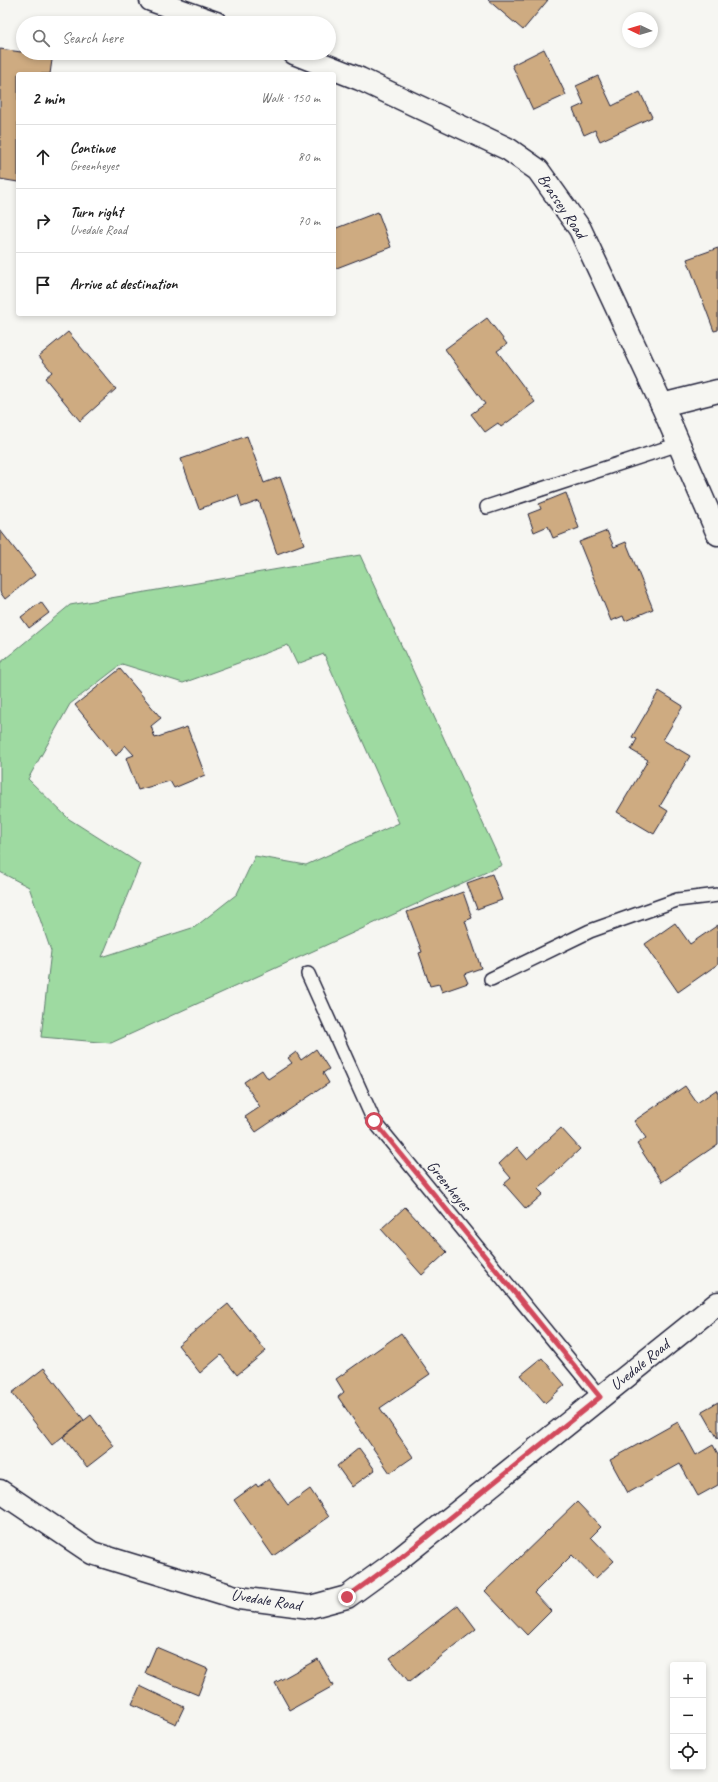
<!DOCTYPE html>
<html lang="en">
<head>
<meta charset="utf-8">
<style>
	:root { --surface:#fff; --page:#f6f6f6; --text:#222; --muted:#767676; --line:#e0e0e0 }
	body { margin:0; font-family:Caveat,sans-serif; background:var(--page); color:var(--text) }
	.controls { position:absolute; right:12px; bottom:12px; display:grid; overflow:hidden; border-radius:4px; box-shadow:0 2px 6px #0003 }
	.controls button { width:36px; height:36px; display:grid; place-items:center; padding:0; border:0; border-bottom:1px solid var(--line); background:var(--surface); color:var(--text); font:20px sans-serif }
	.compass { position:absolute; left:622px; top:12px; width:36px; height:36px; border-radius:50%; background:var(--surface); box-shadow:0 2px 6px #0003; rotate:274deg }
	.stop { position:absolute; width:12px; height:12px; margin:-9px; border:3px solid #d1495b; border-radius:50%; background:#fff }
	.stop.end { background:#d1495b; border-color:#fff; box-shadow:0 1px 4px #0008 }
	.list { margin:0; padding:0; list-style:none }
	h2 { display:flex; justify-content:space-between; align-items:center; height:52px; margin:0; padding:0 16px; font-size:17px }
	h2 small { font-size:13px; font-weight:400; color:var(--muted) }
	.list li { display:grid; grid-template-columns:26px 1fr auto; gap:12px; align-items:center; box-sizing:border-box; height:64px; padding:0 16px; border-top:1px solid var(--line) }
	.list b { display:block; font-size:15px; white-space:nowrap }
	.list p { margin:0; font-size:13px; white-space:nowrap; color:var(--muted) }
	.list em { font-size:13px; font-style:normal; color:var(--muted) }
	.icon { flex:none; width:22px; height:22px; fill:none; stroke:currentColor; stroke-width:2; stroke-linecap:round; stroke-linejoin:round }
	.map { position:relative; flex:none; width:718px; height:1782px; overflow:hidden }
	.search { position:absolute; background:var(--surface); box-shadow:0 2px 6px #0003; left:16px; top:16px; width:320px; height:44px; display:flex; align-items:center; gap:10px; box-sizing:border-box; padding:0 14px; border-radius:22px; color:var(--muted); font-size:15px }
	.panel { position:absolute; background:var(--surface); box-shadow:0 2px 6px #0003; left:16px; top:72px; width:320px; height:244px; border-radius:4px }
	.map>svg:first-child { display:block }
	.green { fill:#9edaa1; stroke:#607e6e; fill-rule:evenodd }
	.building { fill:#ceab81; stroke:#22223b }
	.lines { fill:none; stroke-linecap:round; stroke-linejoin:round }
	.service-casing { stroke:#22223b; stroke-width:16 }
	.minor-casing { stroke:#22223b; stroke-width:25 }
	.service { stroke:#f6f6f2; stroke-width:13 }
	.minor { stroke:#f6f6f2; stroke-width:22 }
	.route { stroke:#d1495b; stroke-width:5 }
	.labels { text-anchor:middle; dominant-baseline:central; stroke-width:4; stroke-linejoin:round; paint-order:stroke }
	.street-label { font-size:16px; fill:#22223b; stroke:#f6f6f2 }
</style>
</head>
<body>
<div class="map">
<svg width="718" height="1782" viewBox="0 0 718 1782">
	<rect width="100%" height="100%" fill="#f6f6f2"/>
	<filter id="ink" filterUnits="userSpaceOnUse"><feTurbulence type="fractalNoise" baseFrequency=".025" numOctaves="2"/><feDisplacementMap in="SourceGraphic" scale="8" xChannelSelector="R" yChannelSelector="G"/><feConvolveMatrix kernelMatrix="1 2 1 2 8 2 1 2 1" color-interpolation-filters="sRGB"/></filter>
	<g filter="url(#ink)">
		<path class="green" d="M360 555 502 865 111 1043 41 1037 51 951 29 887 0 872V663L70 605ZM288 645 297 664 324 654 399 823 306 865 255 856 237 894 195 927 102 957 140 864 69 819 28 779 70 704 122 664 183 683Z"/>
		<g class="building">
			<polygon points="488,0 548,0 523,30"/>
			<polygon points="23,42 23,53 53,53 50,74 18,74 18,182 0,179 0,49 21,52"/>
			<polygon points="544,49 566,95 533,110 512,65"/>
			<polygon points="598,76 612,106 640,92 652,117 600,141 595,130 584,135 573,109 584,104 576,86"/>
			<polygon points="378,212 391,247 334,269 334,229"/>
			<polygon points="718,248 718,330 714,331 687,259"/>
			<polygon points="487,318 507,344 497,351 535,402 501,427 498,423 485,432 471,414 485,404 445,349"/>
			<polygon points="68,332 116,389 80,421 45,378 52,372 39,356"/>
			<polygon points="247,436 264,483 280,477 304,544 277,554 259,501 242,507 238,495 199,509 181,459"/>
			<polygon points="566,493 579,528 553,538 548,526 534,532 528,514 541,509 539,504"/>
			<polygon points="0,530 35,575 5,599 0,592"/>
			<polygon points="607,531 614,547 626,542 653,609 625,621 623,616 611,621 579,542"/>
			<polygon points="41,602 49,613 29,628 21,617"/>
			<polygon points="120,669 161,718 151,726 155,738 187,727 205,775 174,788 170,781 138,790 126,758 134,755 125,745 116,756 75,705"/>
			<polygon points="659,691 683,706 663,740 690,756 660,806 668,811 654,834 617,812 648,760 631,750 637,739 632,737"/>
			<polygon points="492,874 502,900 477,909 467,883"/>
			<polygon points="463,892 472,918 465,921 481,968 464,974 468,983 442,992 439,984 430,986 419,953 422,952 407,912"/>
			<polygon points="675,923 690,944 718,925 718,964 678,992 645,944"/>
			<polygon points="316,1049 329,1069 323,1073 329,1083 256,1132 245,1117 260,1107 244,1082 262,1070 268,1079 292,1063 288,1058 296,1052 301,1060"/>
			<polygon points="685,1086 697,1103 716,1090 718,1093 718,1144 662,1182 637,1144 646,1138 634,1121"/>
			<polygon points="561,1128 580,1149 538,1189 543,1194 526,1209 504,1184 511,1178 499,1164 517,1147 527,1159"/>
			<polygon points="405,1207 447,1252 422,1275 381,1229"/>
			<polygon points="228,1304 266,1351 237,1375 221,1355 200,1373 178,1345"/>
			<polygon points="401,1333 430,1374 380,1408 413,1457 390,1473 338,1397 344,1392 336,1379"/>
			<polygon points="542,1358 565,1385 545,1403 521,1375"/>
			<polygon points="44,1368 84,1420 52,1445 12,1393"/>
			<polygon points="718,1402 718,1439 702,1411"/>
			<polygon points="91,1415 114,1446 87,1467 63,1437"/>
			<polygon points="678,1422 696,1455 713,1445 718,1454 718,1485 698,1496 680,1464 628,1493 610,1460"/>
			<polygon points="359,1448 375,1470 352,1487 337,1466"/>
			<polygon points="269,1479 288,1505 310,1489 329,1517 273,1556 234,1500 256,1484 258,1487"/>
			<polygon points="577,1502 601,1527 591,1537 614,1561 595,1579 572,1555 534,1593 551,1611 527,1635 485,1591"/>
			<polygon points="458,1605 476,1629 409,1682 390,1658"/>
			<polygon points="156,1647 208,1669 198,1695 145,1673"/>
			<polygon points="318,1659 333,1686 290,1710 275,1683"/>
			<polygon points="140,1686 184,1707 176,1724 132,1704"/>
		</g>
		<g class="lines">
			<g class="service-casing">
				<g id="service">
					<polyline points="487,507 679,444"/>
					<polyline points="308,974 374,1121 600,1397"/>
					<polyline points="491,979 590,931 677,900 718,895"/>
				</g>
			</g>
			<g class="minor-casing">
				<g id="minor">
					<polyline points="151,0 216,23"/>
					<polyline points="294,53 360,79 508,149 538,170 580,229 662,405 718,534"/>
					<polyline points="662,405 718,391"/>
					<polyline points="0,1491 92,1553 239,1598 310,1607 347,1597 398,1560 718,1303"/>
				</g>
			</g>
			<use href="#service" class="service"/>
			<use href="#minor" class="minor"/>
		</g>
	</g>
	<g class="lines" filter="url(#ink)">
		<polyline class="route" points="347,1597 398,1560 600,1397 374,1121"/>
	</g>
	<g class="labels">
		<g class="street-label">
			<text transform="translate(562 206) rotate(56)">Brassey Road</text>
			<text transform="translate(449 1186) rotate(51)">Greenheyes</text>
			<text transform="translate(640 1365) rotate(-39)">Uvedale Road</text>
			<text transform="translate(266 1600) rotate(9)">Uvedale Road</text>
		</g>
	</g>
</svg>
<div class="controls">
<button>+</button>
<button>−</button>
<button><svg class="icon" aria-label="locate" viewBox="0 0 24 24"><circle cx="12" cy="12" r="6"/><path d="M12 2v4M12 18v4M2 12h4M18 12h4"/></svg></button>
</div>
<svg class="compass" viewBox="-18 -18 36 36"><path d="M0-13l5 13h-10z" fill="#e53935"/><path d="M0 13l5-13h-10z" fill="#767676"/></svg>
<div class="stop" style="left:374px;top:1121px"></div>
<div class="stop end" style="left:347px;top:1597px"></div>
<div class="search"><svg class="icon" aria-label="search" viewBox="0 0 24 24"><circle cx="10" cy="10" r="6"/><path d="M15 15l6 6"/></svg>Search here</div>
<section class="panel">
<h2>2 min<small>Walk · 150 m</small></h2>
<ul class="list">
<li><svg class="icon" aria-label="ahead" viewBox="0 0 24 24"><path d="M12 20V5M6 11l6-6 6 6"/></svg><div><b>Continue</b><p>Greenheyes</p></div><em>80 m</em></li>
<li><svg class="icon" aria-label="right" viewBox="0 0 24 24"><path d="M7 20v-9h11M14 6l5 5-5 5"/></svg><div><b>Turn right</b><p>Uvedale Road</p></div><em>70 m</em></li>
<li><svg class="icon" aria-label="arrive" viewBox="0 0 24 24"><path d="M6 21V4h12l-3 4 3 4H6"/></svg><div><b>Arrive at destination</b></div></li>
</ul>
</section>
</div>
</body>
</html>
